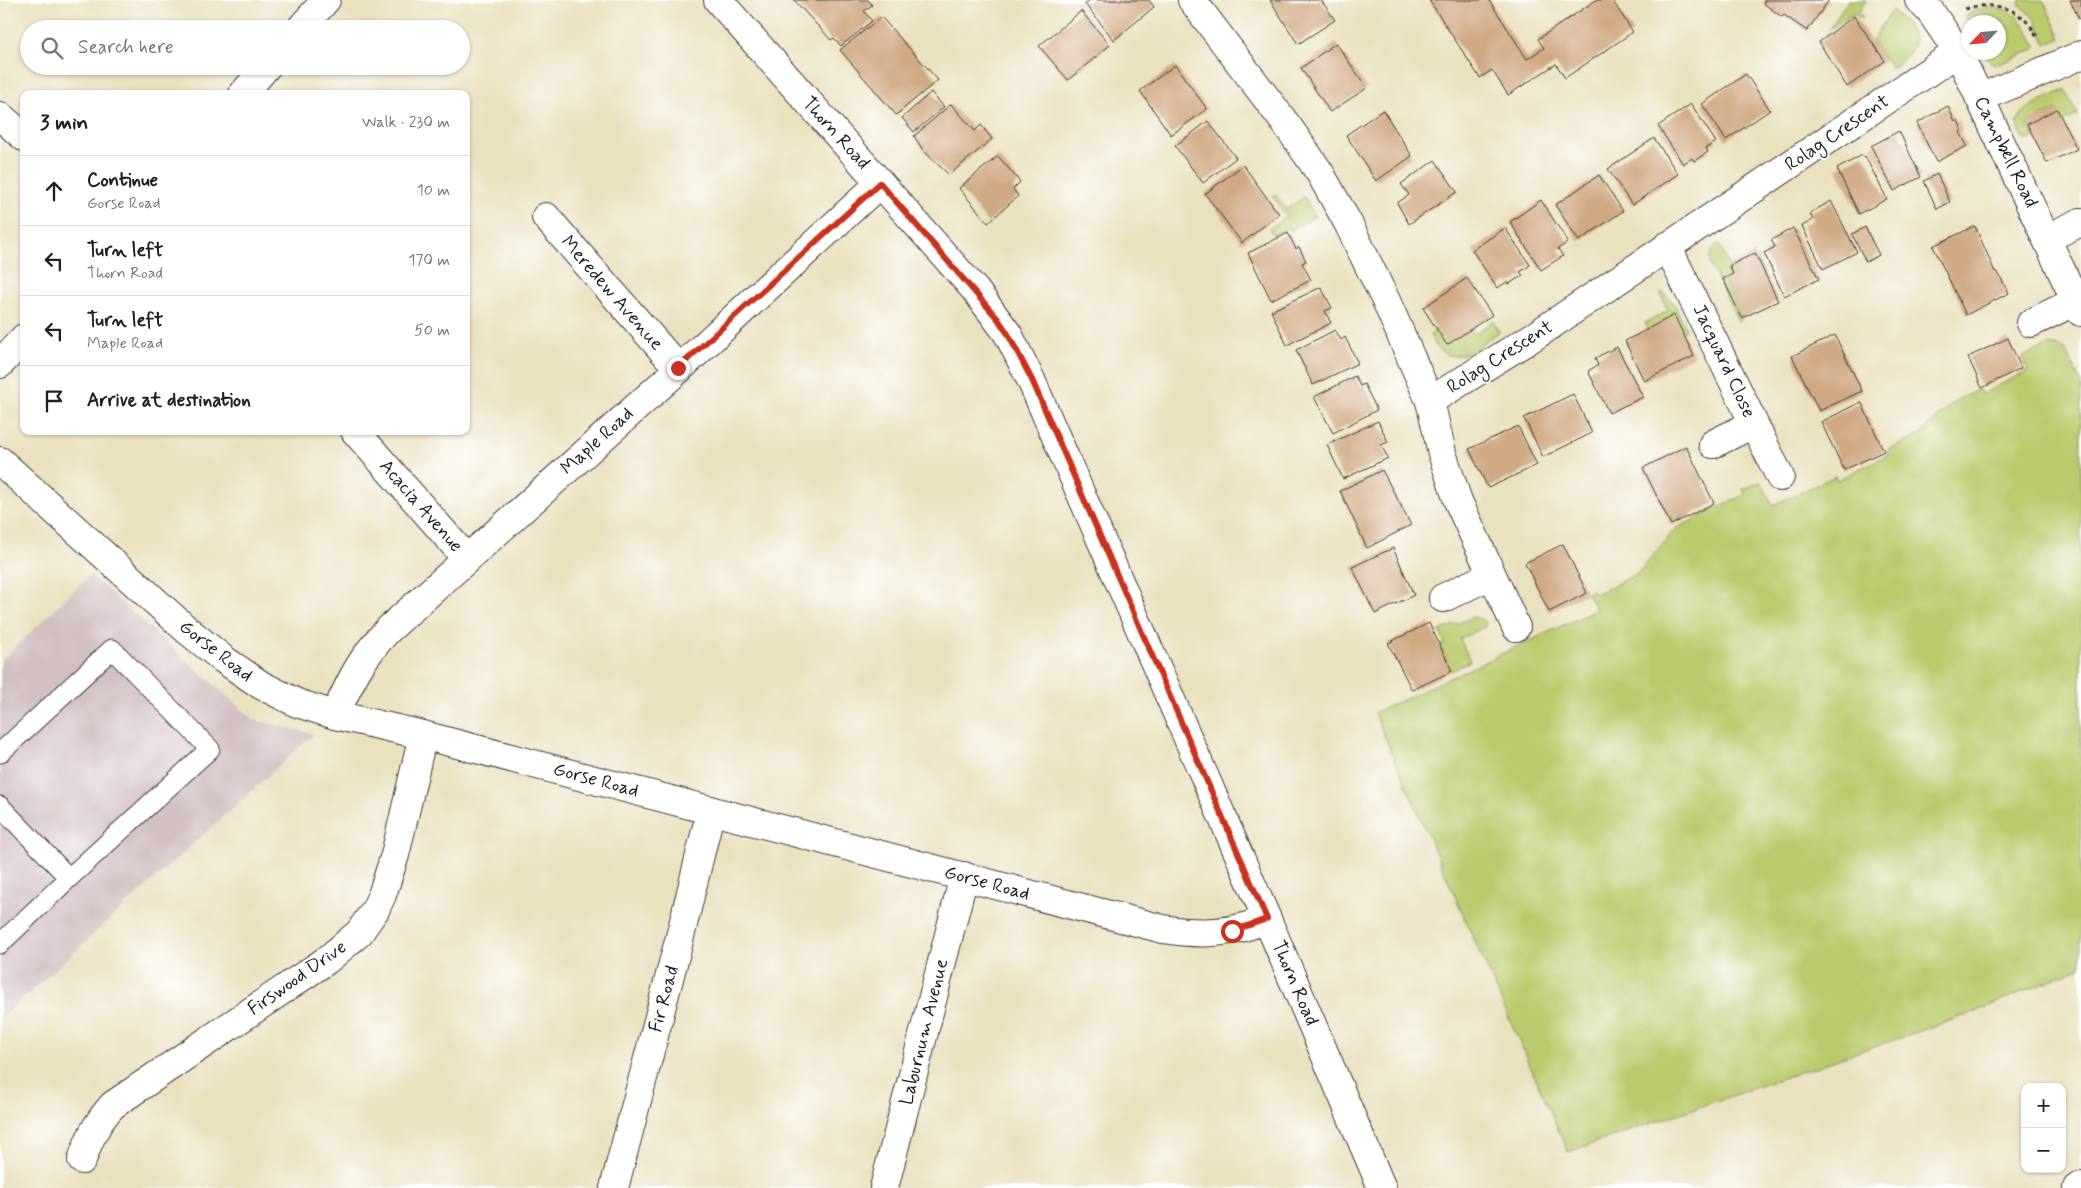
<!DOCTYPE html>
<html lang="en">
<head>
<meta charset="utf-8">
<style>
	:root { --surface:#fff; --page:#f6f6f6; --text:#202124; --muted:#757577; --line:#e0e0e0 }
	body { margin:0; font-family:Mynerve,sans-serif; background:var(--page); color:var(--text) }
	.controls { position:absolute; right:15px; bottom:15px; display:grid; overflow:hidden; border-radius:10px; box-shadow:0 1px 4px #0004 }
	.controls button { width:45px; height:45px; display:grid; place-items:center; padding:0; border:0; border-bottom:1px solid var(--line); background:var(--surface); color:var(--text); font:25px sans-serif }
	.compass { position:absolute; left:1961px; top:15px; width:45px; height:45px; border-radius:50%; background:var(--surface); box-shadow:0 1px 4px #0004; rotate:244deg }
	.stop { position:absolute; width:15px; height:15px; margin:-11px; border:4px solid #c8321e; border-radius:50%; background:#fff }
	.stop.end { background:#c8321e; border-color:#fff; box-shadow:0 1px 5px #0008 }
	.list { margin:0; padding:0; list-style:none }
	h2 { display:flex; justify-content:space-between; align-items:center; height:65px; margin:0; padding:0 20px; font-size:21px }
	h2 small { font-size:16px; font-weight:400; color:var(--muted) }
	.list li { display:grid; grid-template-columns:32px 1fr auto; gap:15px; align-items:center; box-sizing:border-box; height:70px; padding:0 20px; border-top:1px solid var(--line) }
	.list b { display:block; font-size:19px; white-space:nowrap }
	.list p { margin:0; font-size:16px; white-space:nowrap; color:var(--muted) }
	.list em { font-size:16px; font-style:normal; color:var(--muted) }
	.icon { flex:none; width:28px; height:28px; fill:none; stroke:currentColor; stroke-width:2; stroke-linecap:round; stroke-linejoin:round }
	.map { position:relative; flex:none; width:2081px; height:1188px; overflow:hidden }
	.search { position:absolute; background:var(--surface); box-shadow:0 1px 4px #0004; left:20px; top:20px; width:450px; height:55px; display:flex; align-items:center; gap:12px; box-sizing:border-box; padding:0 18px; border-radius:28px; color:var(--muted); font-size:19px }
	.panel { position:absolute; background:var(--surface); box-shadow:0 1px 4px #0004; left:20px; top:90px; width:450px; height:345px; border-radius:10px }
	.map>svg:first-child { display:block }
	.industrial { fill:#d2bfc1 }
	.green { fill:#baca6c; stroke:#6b7344 }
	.building { fill:#d0a983 }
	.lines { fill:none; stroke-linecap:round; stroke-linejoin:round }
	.service-casing { stroke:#3b3a34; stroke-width:21 }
	.minor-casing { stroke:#3b3a34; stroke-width:30 }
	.path { stroke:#3b3a34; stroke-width:3; stroke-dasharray:4 4; stroke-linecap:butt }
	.service { stroke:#fff; stroke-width:19 }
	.minor { stroke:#fff; stroke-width:28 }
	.route { stroke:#c8321e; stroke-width:6 }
	.labels { text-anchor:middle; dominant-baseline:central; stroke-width:4; stroke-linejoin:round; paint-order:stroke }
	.street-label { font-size:19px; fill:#1c1c1c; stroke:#fff }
</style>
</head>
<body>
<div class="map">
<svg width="2081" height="1188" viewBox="0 0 2081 1188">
	<rect width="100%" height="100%" fill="#fff"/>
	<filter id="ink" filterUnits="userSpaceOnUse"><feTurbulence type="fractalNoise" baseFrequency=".02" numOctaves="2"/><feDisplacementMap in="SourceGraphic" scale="10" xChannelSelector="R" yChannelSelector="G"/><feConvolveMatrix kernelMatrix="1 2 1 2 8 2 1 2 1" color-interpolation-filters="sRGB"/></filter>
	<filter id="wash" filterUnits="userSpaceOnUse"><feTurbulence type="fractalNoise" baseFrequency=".0096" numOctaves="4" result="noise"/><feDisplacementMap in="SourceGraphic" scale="20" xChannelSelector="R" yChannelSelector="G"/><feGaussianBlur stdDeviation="1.12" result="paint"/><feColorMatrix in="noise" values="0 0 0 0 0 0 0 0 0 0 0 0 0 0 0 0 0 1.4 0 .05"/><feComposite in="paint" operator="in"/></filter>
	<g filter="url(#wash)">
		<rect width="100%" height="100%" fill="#eae1bf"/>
		<polygon class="industrial" points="90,575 254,720 314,734 0,1019 0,662"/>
		<g class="green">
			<polygon points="1848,0 1866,0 1859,12 1863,17 1860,19 1855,13 1829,29"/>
			<polygon points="2020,0 2043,0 2061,38 2046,45 2035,19 2019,4"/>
			<path d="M1989 7C2016 7 2027 26 2037 48L2000 64 1992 63 1983 53 1998 52V22L1968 23 1965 16 1976 10Z"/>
			<path d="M1892 10C1920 35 1923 47 1891 68L1872 41Z"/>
			<path d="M2065 90 2078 115 2063 122 2056 109 2027 124 2034 138 2025 141C2023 136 2018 129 2018 123 2018 107 2053 96 2065 90Z"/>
			<polygon points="1276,195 1286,209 1304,197 1315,216 1290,231 1289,227 1273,235 1269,229 1286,216 1273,197"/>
			<path d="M1718 243 1733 274 1723 279 1742 318 1738 322 1710 264C1709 256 1712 248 1718 243Z"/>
			<polygon points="1662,292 1673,302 1686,329 1682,331 1648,329 1645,323 1668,311 1661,295"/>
			<path d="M1493 321 1499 332C1485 341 1461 364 1444 353 1437 350 1433 341 1430 335L1437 329H1470L1474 334Z"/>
			<polygon points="2050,345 2060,347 2065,350 2081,383 2081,967 1975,1012 1568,1152 1374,713 1596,610 1587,593 1592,590 1595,594 1637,574 1675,529 1745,494 1743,489 1761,482 1773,505 1835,476 1837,480 1889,454 1888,450 1919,435 1955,401 1979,389 1981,394 2028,371 2022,357"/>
			<polygon points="1473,617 1483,620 1486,626 1460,639 1470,661 1452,671 1440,646 1445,643 1439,631"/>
		</g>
		<g id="blocks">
			<g class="building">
				<polygon points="794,0 868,0 872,5 864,11 872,21 841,46 834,38 831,40"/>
				<polygon points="1090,0 1149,0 1154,7 1114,40 1085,4"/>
				<polygon points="1270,0 1321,0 1335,20 1298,44"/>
				<polygon points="1429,0 1489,0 1527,59 1544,48 1538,39 1596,0 1612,0 1633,32 1565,78 1556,64 1508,95 1492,70 1480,78"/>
				<polygon points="1765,0 1829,0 1807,31 1784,15 1782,17 1763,3"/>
				<polygon points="2070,0 2081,0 2081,18 2079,19"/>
				<polygon points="1081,11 1110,45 1068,80 1039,46"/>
				<polygon points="1854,16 1885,61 1847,87 1819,42"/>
				<polygon points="881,17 938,80 896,115 840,50"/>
				<polygon points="1336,43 1367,88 1330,112 1301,68"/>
				<polygon points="1175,65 1207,109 1171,135 1140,91"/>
				<polygon points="1746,74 1770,110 1726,140 1702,104"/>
				<polygon points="931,92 944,107 914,132 902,118"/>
				<polygon points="951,104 975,131 981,125 992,139 949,175 923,150 914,136"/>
				<polygon points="1691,104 1716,142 1706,148 1708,152 1694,161 1692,158 1683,164 1658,126"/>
				<polygon points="1948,106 1955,122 1958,120 1962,130 1960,132 1967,146 1936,162 1917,123"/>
				<polygon points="2057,109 2077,149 2047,163 2027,124"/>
				<polygon points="1383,110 1412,156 1376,181 1346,135"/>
				<polygon points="1208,121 1236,158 1203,183 1175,146"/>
				<polygon points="1899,131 1921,177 1894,191 1871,146"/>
				<polygon points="1654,138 1678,174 1632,205 1608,169"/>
				<polygon points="1862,155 1863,157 1865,156 1887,199 1859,214 1837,169"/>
				<polygon points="998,156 1020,182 1013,189 1018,196 988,223 959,188"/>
				<polygon points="1435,160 1457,192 1409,224 1397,203 1409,195 1401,184"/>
				<polygon points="1243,165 1279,214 1242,243 1205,194"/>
				<polygon points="1937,174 1950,202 1937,209 1924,181"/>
				<polygon points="1599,175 1623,211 1579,241 1555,205"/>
				<polygon points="1541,200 1568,242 1558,249 1563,256 1541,270 1510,222"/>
				<polygon points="1831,201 1857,252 1823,269 1802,226 1813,220 1810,213"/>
				<polygon points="1975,226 1995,272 1997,271 2009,293 1966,315 1933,246"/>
				<polygon points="1865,227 1879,255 1866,262 1852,234"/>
				<polygon points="1505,228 1530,265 1520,272 1523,275 1509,284 1507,282 1497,288 1472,250"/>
				<polygon points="1793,228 1819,279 1784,296 1764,253 1775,247 1771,240"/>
				<polygon points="1288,233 1296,249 1299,247 1306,261 1302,263 1311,280 1271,300 1248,253"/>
				<polygon points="1755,253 1778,301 1742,318 1723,279 1733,274 1729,266"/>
				<polygon points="1467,278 1492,315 1447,345 1423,308"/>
				<polygon points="1321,287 1332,308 1325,311 1331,323 1287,345 1271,311"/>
				<polygon points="1674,315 1694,356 1644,381 1625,341"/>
				<polygon points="1335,330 1341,340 1345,337 1358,363 1313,385 1296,350"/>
				<polygon points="1835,335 1862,391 1819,411 1792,356"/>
				<polygon points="2008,338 2021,368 1982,388 1968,357"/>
				<polygon points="1617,347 1643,397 1609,413 1588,371 1598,365 1595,358"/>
				<polygon points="1355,376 1360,386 1364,384 1377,410 1333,433 1314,397"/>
				<polygon points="1573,394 1592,433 1543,457 1524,418"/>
				<polygon points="1861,402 1884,451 1844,470 1821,422"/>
				<polygon points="1378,421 1388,442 1381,445 1388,458 1343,479 1327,445"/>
				<polygon points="1518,426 1537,465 1488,488 1469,449"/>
				<polygon points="1686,446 1714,503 1671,525 1643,468"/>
				<polygon points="1382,470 1411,525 1367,548 1340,491"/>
				<polygon points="1563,544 1587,593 1549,612 1525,563"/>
				<polygon points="1393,548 1414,595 1375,614 1352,567"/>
				<polygon points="1429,623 1452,671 1412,690 1388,643"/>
			</g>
		</g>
	</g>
	<g filter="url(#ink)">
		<use href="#blocks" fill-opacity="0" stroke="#3b3a34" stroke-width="1"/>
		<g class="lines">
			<g class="service-casing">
				<g id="service">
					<polyline points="0,753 112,649 210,749 69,878 0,944"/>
					<polyline points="0,806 69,878"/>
				</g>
			</g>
			<g class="minor-casing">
				<g id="minor">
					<polyline points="718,0 976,291 1008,334 1031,380 1267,919 1382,1188"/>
					<polyline points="1192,0 1289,128 1320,173 1348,223 1387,303 1430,401 1536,335 1958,52"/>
					<polyline points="1919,0 1930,11 1958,52 2081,312"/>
					<polyline points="300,29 326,0"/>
					<polyline points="243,94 267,66"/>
					<polyline points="1980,98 2081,55"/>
					<polyline points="0,116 24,137"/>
					<polyline points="546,217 679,369"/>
					<polyline points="2047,238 2081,222"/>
					<polyline points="1667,246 1780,477"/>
					<polyline points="2031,323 2076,301"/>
					<polyline points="0,364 24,338"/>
					<polyline points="1430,401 1442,453 1458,501 1516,627"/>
					<polyline points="355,431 467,559"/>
					<polyline points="1713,444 1753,424"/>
					<path d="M0 461 187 630 223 659 261 685 297 703 335 715 423 735 1163 929C1200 935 1233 934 1267 919"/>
					<polyline points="1443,598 1491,575"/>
					<path d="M335 715C352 678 360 659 389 629L679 369 880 183"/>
					<path d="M82 1160C89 1139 97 1122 113 1105L327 960 359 933 375 910 382 895 395 855 423 735"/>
					<polyline points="614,1188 681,933 711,810"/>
					<polyline points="884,1188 964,876"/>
					<polyline points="2077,1188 2081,1186"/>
				</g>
			</g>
			<path class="path" d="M1965 9C1996 0 2026 9 2038 40"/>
			<use href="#service" class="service"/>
			<use href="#minor" class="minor"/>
		</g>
	</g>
	<g class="lines" filter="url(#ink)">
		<polyline class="route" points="678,368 880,183 998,319 1008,334 1032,380 1267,919 1232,931"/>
	</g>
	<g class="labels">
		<g class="street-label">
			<text transform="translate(836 133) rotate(48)">Thorn Road</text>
			<text transform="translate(1837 133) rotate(-34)">Rolag Crescent</text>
			<text transform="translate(2006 152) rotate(64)">Campbell Road</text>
			<text transform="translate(612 293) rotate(49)">Meredew Avenue</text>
			<text transform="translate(1500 357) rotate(-32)">Rolag Crescent</text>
			<text transform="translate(1724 361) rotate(65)">Jacquard Close</text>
			<text transform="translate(597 441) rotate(-42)">Maple Road</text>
			<text transform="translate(421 506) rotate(49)">Acacia Avenue</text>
			<text transform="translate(216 651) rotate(38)">Gorse Road</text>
			<text transform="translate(596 780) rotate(15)">Gorse Road</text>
			<text transform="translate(987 883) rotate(15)">Gorse Road</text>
			<text transform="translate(297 978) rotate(-35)">Firswood Drive</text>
			<text transform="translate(1295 983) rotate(67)">Thorn Road</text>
			<text transform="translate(664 999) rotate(-75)">Fir Road</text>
			<text transform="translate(924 1032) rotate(-76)">Laburnum Avenue</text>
		</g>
	</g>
</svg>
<div class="controls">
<button>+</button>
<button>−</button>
</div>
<svg class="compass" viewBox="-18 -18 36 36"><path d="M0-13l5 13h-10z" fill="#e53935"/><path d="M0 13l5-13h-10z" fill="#757577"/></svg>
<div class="stop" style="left:1232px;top:931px"></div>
<div class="stop end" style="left:678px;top:368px"></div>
<div class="search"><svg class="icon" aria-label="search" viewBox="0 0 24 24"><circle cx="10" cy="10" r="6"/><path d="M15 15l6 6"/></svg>Search here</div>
<section class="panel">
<h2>3 min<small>Walk · 230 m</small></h2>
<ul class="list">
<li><svg class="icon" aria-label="ahead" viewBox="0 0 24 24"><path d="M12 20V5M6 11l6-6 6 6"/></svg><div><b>Continue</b><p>Gorse Road</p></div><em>10 m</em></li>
<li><svg class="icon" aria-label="left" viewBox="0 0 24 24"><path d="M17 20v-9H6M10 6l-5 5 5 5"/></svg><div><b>Turn left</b><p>Thorn Road</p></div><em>170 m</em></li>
<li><svg class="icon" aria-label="left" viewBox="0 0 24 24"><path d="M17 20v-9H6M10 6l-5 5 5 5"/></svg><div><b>Turn left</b><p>Maple Road</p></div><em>50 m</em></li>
<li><svg class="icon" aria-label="arrive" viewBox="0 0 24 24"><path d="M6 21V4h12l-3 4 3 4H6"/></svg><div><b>Arrive at destination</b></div></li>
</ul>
</section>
</div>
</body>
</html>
